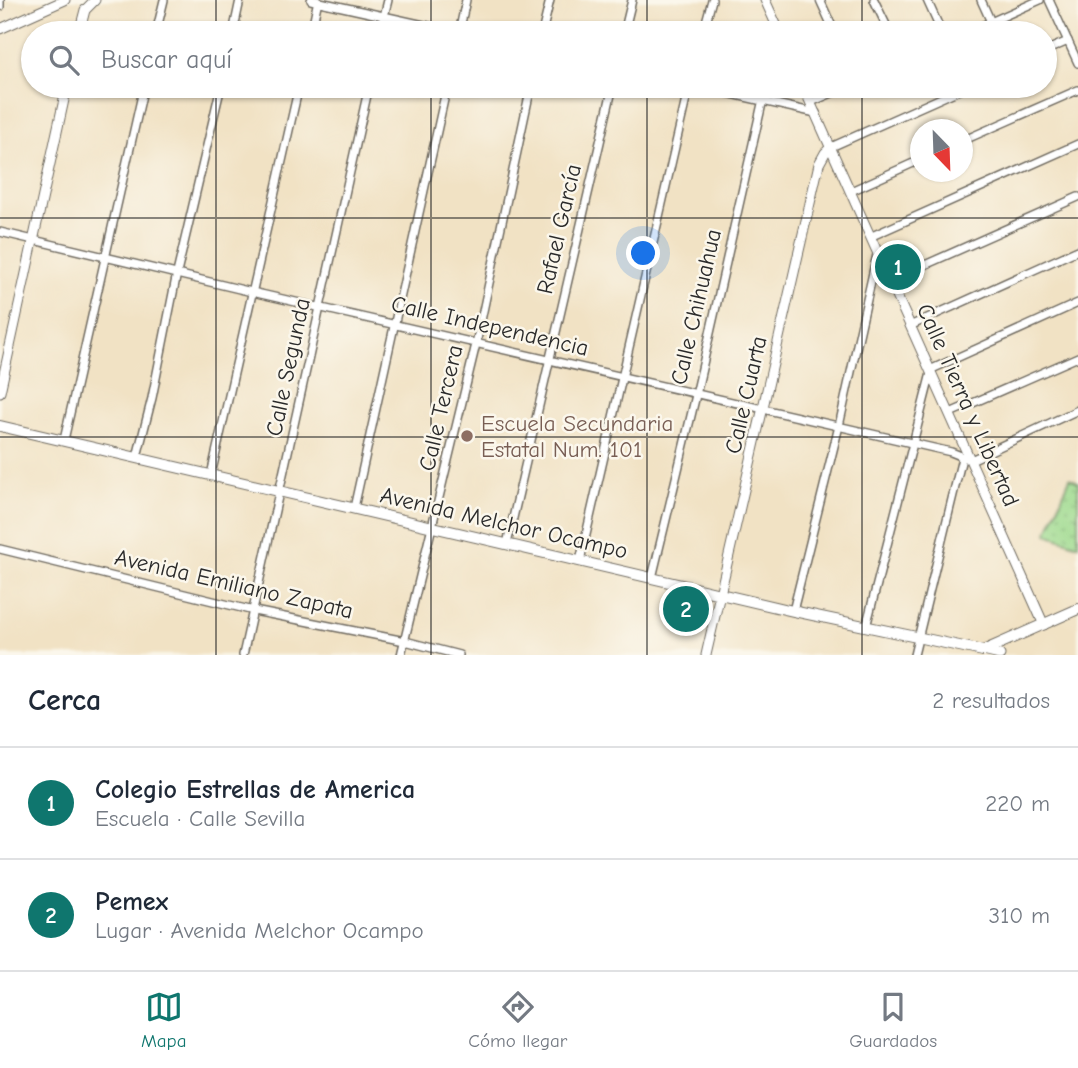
<!DOCTYPE html>
<html lang="es">
<head>
<meta charset="utf-8">
<style>
	:root { --surface:#fff; --page:#f6f6f7; --text:#1f2937; --muted:#747a83; --line:#e0e1e3; --accent:#0f766e }
	body { margin:0; font-family:"Comic Neue",sans-serif; background:var(--page); color:var(--text) }
	.compass { position:absolute; left:910px; top:119px; width:63px; height:63px; border-radius:50%; background:var(--surface); box-shadow:0 2px 5px #0004; rotate:157deg }
	.you { position:absolute; left:644px; top:254px; width:24px; height:24px; margin:-18px; border:5px solid #fff; border-radius:50%; background:#1a73e8; box-shadow:0 0 0 10px #1a73e833 }
	.badge { display:grid; place-items:center; width:46px; height:46px; border-radius:50%; background:var(--accent); color:#fff; font-size:23px; font-weight:700 }
	.pin { position:absolute; translate:-50% -50%; border:4px solid #fff; box-shadow:0 2px 7px #0006 }
	.list { margin:0; padding:0; list-style:none }
	h2 { display:flex; justify-content:space-between; align-items:center; height:91px; margin:0; padding:0 28px; font-size:30px }
	h2 small { font-size:23px; font-weight:400; color:var(--muted) }
	.list li { display:grid; grid-template-columns:46px 1fr auto; gap:21px; align-items:center; box-sizing:border-box; height:112px; padding:0 28px; border-top:2px solid var(--line) }
	.list b { display:block; font-size:26px; white-space:nowrap }
	.list p { margin:0; font-size:23px; white-space:nowrap; color:var(--muted) }
	.list em { font-size:23px; font-style:normal; color:var(--muted) }
	.icon { flex:none; width:38px; height:38px; fill:none; stroke:currentColor; stroke-width:2; stroke-linecap:round; stroke-linejoin:round }
	.map { position:relative; flex:none; width:1078px; height:655px; overflow:hidden }
	.search { position:absolute; background:var(--surface); box-shadow:0 2px 5px #0004; left:21px; right:21px; top:21px; height:77px; display:flex; align-items:center; gap:18px; box-sizing:border-box; padding:0 24px; border-radius:38px; color:var(--muted); font-size:26px }
	.sheet { height:315px; background:var(--surface) }
	nav { display:flex; justify-content:space-around; align-items:center; box-sizing:border-box; height:98px; border-top:2px solid var(--line); background:var(--surface); font-size:19px; color:var(--muted) }
	nav a { display:grid; justify-items:center; gap:4px }
	nav .on { color:var(--accent) }
	.map>svg:first-child { display:block }
	.park { fill:url(#park-dots); stroke:#64825c; stroke-width:2 }
	.lines { fill:none; stroke-linecap:round; stroke-linejoin:round }
	.minor-casing { stroke:#706b61; stroke-width:10 }
	.tertiary-casing { stroke:#706b61; stroke-width:11 }
	.secondary-casing { stroke:#706b61; stroke-width:12 }
	.minor { stroke:#fff; stroke-width:7 }
	.tertiary { stroke:#fff; stroke-width:9 }
	.secondary { stroke:#fff; stroke-width:10 }
	.grid { fill:none; stroke:#2b2b2b; stroke-width:2; stroke-opacity:0.55 }
	.education-dot { fill:#8d6e63; stroke:#fbf7ec; stroke-width:2.5 }
	.labels { text-anchor:middle; dominant-baseline:central; stroke-width:5; stroke-linejoin:round; paint-order:stroke }
	.street-label { font-size:23px; fill:#2b2b2b; stroke:#fbf7ec }
	.education-label { font-size:23px; fill:#785e54; stroke:#fbf7ec; text-anchor:start }
</style>
</head>
<body>
<div class="map">
<svg width="1078" height="655" viewBox="0 0 1078 655">
	<defs>
		<pattern id="park-dots" width="8" height="8" patternUnits="userSpaceOnUse" patternTransform="scale(1.75)"><rect width="8" height="8" fill="#9eda8e"/><path d="M2 2h.1M6 6h.1" fill="none" stroke="#88bb7b" stroke-width="1.8" stroke-linecap="round"/></pattern>
	</defs>
	<rect width="100%" height="100%" fill="#fbf7ec"/>
	<filter id="ink" filterUnits="userSpaceOnUse"><feTurbulence type="fractalNoise" baseFrequency=".0143" numOctaves="2"/><feDisplacementMap in="SourceGraphic" scale="14" xChannelSelector="R" yChannelSelector="G"/><feConvolveMatrix kernelMatrix="1 2 1 2 8 2 1 2 1" color-interpolation-filters="sRGB"/></filter>
	<filter id="wash" filterUnits="userSpaceOnUse"><feTurbulence type="fractalNoise" baseFrequency=".00686" numOctaves="4" result="noise"/><feDisplacementMap in="SourceGraphic" scale="28" xChannelSelector="R" yChannelSelector="G"/><feGaussianBlur stdDeviation="1.57" result="paint"/><feColorMatrix in="noise" values="0 0 0 0 0 0 0 0 0 0 0 0 0 0 0 0 0 1.4 0 .05"/><feComposite in="paint" operator="in"/></filter>
	<g filter="url(#wash)">
		<rect width="100%" height="100%" fill="#f1e2c4"/>
		<polygon class="park" points="1070,478 1078,482 1078,545 1047,534"/>
	</g>
	<g filter="url(#ink)">
		<g class="lines">
			<g class="minor-casing">
				<g id="minor">
					<polyline points="311,0 460,33"/>
					<polyline points="820,0 835,33"/>
					<polyline points="874,0 890,33"/>
					<polyline points="927,0 942,33"/>
					<polyline points="981,0 991,22"/>
					<polyline points="1049,0 1078,63"/>
					<polyline points="0,7 0,0"/>
					<polyline points="156,33 164,0"/>
					<polyline points="233,33 240,0"/>
					<polyline points="311,33 318,0"/>
					<polyline points="380,33 388,0"/>
					<polyline points="459,33 466,0"/>
					<polyline points="542,33 550,0"/>
					<polyline points="624,33 632,0"/>
					<polyline points="703,33 712,0"/>
					<polyline points="966,33 1040,0"/>
					<polyline points="1045,51 1068,41"/>
					<polyline points="696,86 816,113"/>
					<polyline points="811,102 849,86"/>
					<polyline points="962,141 1078,90"/>
					<polyline points="831,147 968,86"/>
					<polyline points="851,191 920,160"/>
					<polyline points="0,232 252,292 951,452 971,460 1078,410"/>
					<polyline points="872,236 1078,144"/>
					<polyline points="891,280 1078,197"/>
					<polyline points="912,325 1078,250"/>
					<polyline points="950,413 1078,357"/>
					<polyline points="64,440 144,86"/>
					<polyline points="137,457 152,398 177,273 221,86"/>
					<polyline points="211,475 299,86"/>
					<polyline points="354,508 447,86"/>
					<polyline points="507,544 613,86"/>
					<polyline points="0,549 254,611 405,641 459,655"/>
					<polyline points="580,561 689,86"/>
					<polyline points="652,578 696,395 766,86"/>
					<polyline points="793,611 839,426 878,250"/>
					<polyline points="866,627 932,369 1078,303"/>
					<polyline points="243,655 369,86"/>
					<polyline points="401,655 476,344 531,86"/>
					<polyline points="914,655 962,458"/>
				</g>
			</g>
			<g class="tertiary-casing">
				<g id="tertiary">
					<polyline points="765,0 780,33"/>
					<polyline points="0,29 65,0"/>
					<polyline points="79,33 85,10 95,0"/>
					<polyline points="803,86 1044,625"/>
					<polyline points="0,392 67,86"/>
					<polyline points="983,651 1000,655"/>
					<polyline points="706,655 819,164 825,153 831,147"/>
				</g>
			</g>
			<g class="secondary-casing">
				<polyline id="secondary" points="0,426 793,611 983,651 1078,609"/>
			</g>
			<use href="#minor" class="minor"/>
			<use href="#tertiary" class="tertiary"/>
			<use href="#secondary" class="secondary"/>
		</g>
	</g>
	<path class="grid" d="M216 0V33M431 0V33M647 0V33M862 0V33M216 86V655M431 86V655M647 86V655M862 86V655M0 218H1078M0 437H1078"/>
	<circle class="education-dot" cx="467" cy="436" r="7"/>
	<g class="labels">
		<g class="street-label">
			<text transform="translate(559 229) rotate(-77)">Rafael García</text>
			<text transform="translate(696 307) rotate(-77)">Calle Chihuahua</text>
			<text transform="translate(490 326) rotate(13)">Calle Independencia</text>
			<text transform="translate(288 367) rotate(-78)">Calle Segunda</text>
			<text transform="translate(746 395) rotate(-77)">Calle Cuarta</text>
			<text transform="translate(968 405) rotate(66)">Calle Tierra y Libertad</text>
			<text transform="translate(441 408) rotate(-77)">Calle Tercera</text>
			<text transform="translate(504 523) rotate(13)">Avenida Melchor Ocampo</text>
			<text transform="translate(234 584) rotate(13)">Avenida Emiliano Zapata</text>
		</g>
		<g class="education-label">
			<text x="481" y="423">Escuela Secundaria<tspan x="481" dy="26">Estatal Num. 101</tspan></text>
		</g>
	</g>
</svg>
<svg class="compass" viewBox="-18 -18 36 36"><path d="M0-13l5 13h-10z" fill="#e53935"/><path d="M0 13l5-13h-10z" fill="#747a83"/></svg>
<div class="you"></div>
<div class="pin badge" style="left:898px;top:267px">1</div>
<div class="pin badge" style="left:686px;top:609px">2</div>
<div class="search"><svg class="icon" aria-label="search" viewBox="0 0 24 24"><circle cx="10" cy="10" r="6"/><path d="M15 15l6 6"/></svg>Buscar aquí</div>
</div>
<section class="sheet">
<h2>Cerca<small>2 resultados</small></h2>
<ul class="list">
<li><span class="badge">1</span><div><b>Colegio Estrellas de America</b><p>Escuela · Calle Sevilla</p></div><em>220 m</em></li>
<li><span class="badge">2</span><div><b>Pemex</b><p>Lugar · Avenida Melchor Ocampo</p></div><em>310 m</em></li>
</ul>
</section>
<nav>
<a class="on"><svg class="icon" aria-label="map" viewBox="0 0 24 24"><path d="M3 6l6-2 6 2 6-2v14l-6 2-6-2-6 2zM9 4v14M15 6v14"/></svg>Mapa</a>
<a><svg class="icon" aria-label="directions" viewBox="0 0 24 24"><path d="M12 3l9 9-9 9-9-9zM9 14v-3h6M13 9l2 2-2 2"/></svg>Cómo llegar</a>
<a><svg class="icon" aria-label="saved" viewBox="0 0 24 24"><path d="M7 4h10v16l-5-4-5 4z"/></svg>Guardados</a>
</nav>
</body>
</html>
